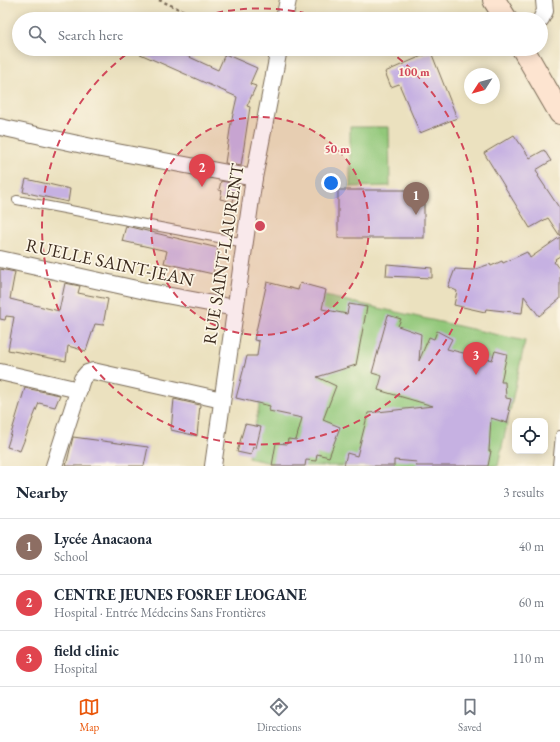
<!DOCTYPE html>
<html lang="en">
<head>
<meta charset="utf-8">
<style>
	:root { --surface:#fff; --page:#f6f6f7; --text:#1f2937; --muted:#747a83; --line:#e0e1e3; --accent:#ea580c }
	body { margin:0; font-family:"EB Garamond",serif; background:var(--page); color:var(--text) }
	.controls { position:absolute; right:12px; bottom:12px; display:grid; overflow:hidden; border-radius:8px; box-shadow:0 2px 10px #0003 }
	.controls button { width:36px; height:36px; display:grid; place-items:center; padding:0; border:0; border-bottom:1px solid var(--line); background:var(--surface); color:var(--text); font:20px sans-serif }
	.compass { position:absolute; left:464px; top:68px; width:36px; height:36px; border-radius:50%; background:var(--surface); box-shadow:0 2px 10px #0003; rotate:234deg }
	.you { position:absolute; left:331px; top:183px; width:14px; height:14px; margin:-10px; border:3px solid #fff; border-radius:50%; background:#1a73e8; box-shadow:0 0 0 6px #1a73e833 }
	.badge { display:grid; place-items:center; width:26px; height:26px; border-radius:50%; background:var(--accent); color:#fff; font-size:13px; font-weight:700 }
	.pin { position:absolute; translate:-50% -33px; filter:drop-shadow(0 1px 2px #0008) }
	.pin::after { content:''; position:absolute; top:21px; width:14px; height:12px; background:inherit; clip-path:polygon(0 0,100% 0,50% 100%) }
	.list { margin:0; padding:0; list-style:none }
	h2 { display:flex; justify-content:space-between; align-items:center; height:52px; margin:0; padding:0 16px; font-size:17px }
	h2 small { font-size:13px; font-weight:400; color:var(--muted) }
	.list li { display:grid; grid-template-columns:26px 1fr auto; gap:12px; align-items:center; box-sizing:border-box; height:56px; padding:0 16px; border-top:1px solid var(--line) }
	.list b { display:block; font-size:15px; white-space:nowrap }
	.list p { margin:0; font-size:13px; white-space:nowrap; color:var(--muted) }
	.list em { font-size:13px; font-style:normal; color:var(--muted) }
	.icon { flex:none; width:22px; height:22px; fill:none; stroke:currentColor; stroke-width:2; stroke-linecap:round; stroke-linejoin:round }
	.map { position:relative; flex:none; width:560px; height:466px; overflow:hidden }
	.search { position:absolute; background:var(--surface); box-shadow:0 2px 10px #0003; left:12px; right:12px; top:12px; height:44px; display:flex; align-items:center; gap:10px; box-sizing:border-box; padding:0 14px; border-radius:22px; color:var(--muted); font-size:15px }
	.sheet { height:220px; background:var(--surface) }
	nav { display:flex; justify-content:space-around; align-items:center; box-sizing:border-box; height:56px; border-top:1px solid var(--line); background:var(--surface); font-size:11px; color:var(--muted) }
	nav a { display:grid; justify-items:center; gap:2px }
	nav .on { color:var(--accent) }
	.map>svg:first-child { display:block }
	.green { fill:#92c87a; stroke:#66794c }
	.building { fill:#c6b1e2 }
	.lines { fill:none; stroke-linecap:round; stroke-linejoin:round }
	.service-casing { stroke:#796a56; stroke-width:10 }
	.minor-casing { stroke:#796a56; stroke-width:18 }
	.secondary-casing { stroke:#796a56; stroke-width:24 }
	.path { stroke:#796a56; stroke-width:2.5; stroke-dasharray:3 3; stroke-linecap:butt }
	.service { stroke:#fff; stroke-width:8 }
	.minor { stroke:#fff; stroke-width:16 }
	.secondary { stroke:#fde4d0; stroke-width:22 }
	.ring { fill:none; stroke:#d1495b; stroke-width:2; stroke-dasharray:7 5 }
	.labels { text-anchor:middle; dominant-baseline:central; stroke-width:3.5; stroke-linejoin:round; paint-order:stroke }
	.street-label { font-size:18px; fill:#3b2a1e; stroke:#fcf5e5 }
	.centre { fill:#d1495b; stroke:#fcf5e5; stroke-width:2 }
	.ring-label { font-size:12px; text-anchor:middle; font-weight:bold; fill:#d1495b; stroke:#fcf5e5; stroke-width:3.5; stroke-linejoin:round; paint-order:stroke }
</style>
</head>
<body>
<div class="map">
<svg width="560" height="466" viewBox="0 0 560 466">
	<rect width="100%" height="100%" fill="#fcf5e5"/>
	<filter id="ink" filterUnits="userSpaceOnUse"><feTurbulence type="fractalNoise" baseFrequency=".025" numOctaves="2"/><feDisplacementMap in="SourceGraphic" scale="8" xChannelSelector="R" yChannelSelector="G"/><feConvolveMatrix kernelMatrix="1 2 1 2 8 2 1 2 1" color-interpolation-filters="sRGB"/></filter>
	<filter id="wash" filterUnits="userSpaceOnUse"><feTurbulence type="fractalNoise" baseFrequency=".012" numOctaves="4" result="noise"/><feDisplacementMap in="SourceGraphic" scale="16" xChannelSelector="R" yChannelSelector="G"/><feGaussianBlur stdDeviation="0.9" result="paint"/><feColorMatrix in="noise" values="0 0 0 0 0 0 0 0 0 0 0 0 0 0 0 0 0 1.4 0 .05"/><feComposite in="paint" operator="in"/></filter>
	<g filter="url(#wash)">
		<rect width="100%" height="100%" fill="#ebe1bf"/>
		<g class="green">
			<polygon points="350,127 389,127 390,186 350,187"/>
			<polygon points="285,287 525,341 498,466 284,466 248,458"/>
		</g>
		<g id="blocks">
			<g class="building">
				<polygon points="129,49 172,49 218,70 225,54 257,68 250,84 256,86 247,106 250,107 241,166 225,163 231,123 237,97"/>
				<polygon points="431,52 457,118 420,133 399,84 391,87 385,72"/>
				<polygon points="514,135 530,158 544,150 551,161 536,170 539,175 538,176 560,209 560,236 548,218 530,228 484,153"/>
				<polygon points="26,179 70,189 68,202 23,192"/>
				<polygon points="221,181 237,184 233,202 220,199 222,191 219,190"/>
				<rect x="338" y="190" width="86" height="48"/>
				<polygon points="126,226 218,248 213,274 164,263 167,251 122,241"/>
				<polygon points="560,237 560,256 555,259 556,260 554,262 560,270 560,299 539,316 524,296 522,313 486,309 485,312 454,305 457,291 448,287 455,269 473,270 490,264 491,266 502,261 503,263 527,252 530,258"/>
				<polygon points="387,264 432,268 432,278 386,276"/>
				<polygon points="0,269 15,272 10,299 59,311 65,283 80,286 78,293 108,299 103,325 95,324 86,351 68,346 66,361 8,350 14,317 6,316 5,320 0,319"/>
				<polygon points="267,282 298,290 300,283 326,290 322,309 347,314 349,304 367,307 356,365 317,377 336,386 323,420 340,427 329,457 317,454 316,461 306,460 305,466 272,466 276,443 287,444 288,439 296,440 302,418 269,411 270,406 236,398 247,356 257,356 259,341 254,340"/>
				<polygon points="388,315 401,319 398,326 421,334 419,361 429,337 434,339 437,331 452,339 447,349 492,360 495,351 507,354 501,382 505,382 506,398 511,399 508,410 510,411 507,423 491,418 489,451 491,451 488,466 416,466 417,462 394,460 394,466 344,466 347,453 357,456 368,413 433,406 378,390 382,376 372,373"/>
				<polygon points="25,388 60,395 55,407 39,403 20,451 7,447"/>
				<polygon points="174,399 200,405 197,436 171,430"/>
				<polygon points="245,424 261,427 256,448 253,447 251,455 237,452"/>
				<polygon points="73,437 148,447 144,466 66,466"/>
			</g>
		</g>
	</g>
	<g filter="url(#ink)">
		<use href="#blocks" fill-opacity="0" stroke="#796a56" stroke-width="1"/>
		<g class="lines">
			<g class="service-casing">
				<g id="service">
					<polyline points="17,200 245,243"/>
					<polyline points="557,466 560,435"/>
				</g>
			</g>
			<g class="minor-casing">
				<g id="minor">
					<polyline points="284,19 288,0"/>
					<polyline points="541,19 545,11 544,0"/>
					<polyline points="0,127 101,149 254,178"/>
					<polyline points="0,259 150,292 235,308"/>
					<polyline points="0,372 79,390"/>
					<polyline points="54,466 82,379 87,373 93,371 222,400"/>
					<polyline points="213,466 254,178 279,49"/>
				</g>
			</g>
			<g class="secondary-casing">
				<g id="secondary">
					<polyline points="494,0 506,19"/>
					<polyline points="523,49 560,113"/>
				</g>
			</g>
			<polyline class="path" points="159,0 202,19"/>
			<use href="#service" class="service"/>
			<use href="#minor" class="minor"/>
			<use href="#secondary" class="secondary"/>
		</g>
	</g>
	<circle cx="260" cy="226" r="109" fill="#d1495b" fill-opacity=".12"/>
	<g class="ring">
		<circle cx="260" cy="226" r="109"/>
		<path d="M193 19A218 218 0 0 1 327 19M388 50A218 218 0 1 1 132 50"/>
	</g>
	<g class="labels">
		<g class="street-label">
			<text transform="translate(223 254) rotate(-81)">RUE SAINT-LAURENT</text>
			<text transform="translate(110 262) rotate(12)">RUELLE SAINT-JEAN</text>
		</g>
	</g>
	<circle cx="260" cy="226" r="6" class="centre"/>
	<g class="ring-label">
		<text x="414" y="76">100 m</text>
		<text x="337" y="153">50 m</text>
	</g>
</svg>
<div class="controls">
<button><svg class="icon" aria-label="locate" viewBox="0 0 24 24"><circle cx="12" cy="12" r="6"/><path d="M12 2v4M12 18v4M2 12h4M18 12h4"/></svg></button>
</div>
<svg class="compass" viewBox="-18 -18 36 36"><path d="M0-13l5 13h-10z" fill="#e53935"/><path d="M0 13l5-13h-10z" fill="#747a83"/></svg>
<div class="you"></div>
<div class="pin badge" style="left:416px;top:215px;background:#8d6e63">1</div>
<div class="pin badge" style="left:202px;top:187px;background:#e0444e">2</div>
<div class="pin badge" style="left:476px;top:375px;background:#e0444e">3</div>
<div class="search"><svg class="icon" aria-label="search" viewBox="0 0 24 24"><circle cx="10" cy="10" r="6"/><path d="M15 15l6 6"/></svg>Search here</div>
</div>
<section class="sheet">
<h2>Nearby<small>3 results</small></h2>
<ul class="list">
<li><span class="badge" style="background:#8d6e63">1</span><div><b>Lycée Anacaona</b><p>School</p></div><em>40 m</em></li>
<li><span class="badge" style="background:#e0444e">2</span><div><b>CENTRE JEUNES FOSREF LEOGANE</b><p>Hospital · Entrée Médecins Sans Frontières</p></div><em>60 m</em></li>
<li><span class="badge" style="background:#e0444e">3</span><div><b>field clinic</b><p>Hospital</p></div><em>110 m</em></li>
</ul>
</section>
<nav>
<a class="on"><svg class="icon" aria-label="map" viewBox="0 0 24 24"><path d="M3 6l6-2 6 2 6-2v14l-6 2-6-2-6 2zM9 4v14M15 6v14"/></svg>Map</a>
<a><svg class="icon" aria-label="directions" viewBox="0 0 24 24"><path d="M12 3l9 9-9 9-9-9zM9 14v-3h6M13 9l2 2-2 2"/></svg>Directions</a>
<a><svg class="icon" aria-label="saved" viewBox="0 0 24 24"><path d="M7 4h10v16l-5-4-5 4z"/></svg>Saved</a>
</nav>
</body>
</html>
